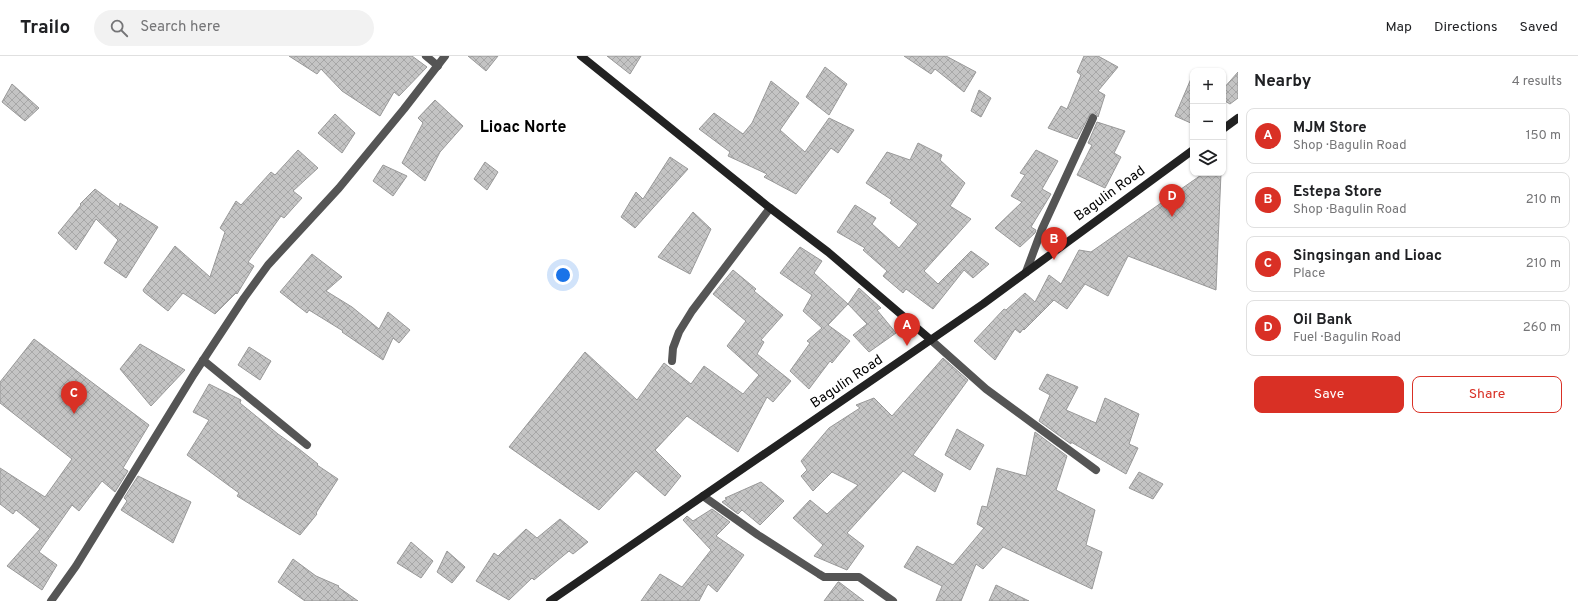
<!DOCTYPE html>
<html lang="en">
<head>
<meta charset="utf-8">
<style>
	:root { --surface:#fff; --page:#f2f2f2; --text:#202124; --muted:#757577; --line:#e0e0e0; --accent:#d93025 }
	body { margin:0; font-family:Overpass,sans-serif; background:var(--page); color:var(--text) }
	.controls { position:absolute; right:12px; top:12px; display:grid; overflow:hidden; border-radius:8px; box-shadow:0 1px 3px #0004 }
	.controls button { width:36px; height:36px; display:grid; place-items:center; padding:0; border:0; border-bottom:1px solid var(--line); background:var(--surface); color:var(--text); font:20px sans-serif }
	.you { position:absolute; left:563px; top:219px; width:14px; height:14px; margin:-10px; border:3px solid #fff; border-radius:50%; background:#1a73e8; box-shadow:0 0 0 6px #1a73e833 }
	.badge { display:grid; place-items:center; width:26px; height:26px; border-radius:50%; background:var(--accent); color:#fff; font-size:13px; font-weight:700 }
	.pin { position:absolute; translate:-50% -33px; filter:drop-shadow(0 1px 2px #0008) }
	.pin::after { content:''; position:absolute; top:21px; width:14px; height:12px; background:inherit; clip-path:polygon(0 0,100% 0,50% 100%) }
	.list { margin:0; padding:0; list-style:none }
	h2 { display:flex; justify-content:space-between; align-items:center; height:52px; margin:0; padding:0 16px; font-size:17px }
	h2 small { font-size:13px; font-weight:400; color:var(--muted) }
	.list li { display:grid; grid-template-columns:26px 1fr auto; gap:12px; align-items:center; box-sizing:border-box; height:56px; margin:0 8px 8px; padding:0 8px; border:1px solid var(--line); border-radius:8px }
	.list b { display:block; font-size:15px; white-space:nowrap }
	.list p { margin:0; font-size:13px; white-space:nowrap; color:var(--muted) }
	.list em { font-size:13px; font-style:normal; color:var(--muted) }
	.actions { display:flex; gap:8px; padding:12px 16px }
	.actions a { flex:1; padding:9px 0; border:1px solid var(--accent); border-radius:8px; text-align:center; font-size:14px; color:var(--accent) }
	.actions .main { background:var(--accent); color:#fff }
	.icon { flex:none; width:22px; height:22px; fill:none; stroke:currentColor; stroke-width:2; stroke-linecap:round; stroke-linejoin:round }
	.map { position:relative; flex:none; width:1238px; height:545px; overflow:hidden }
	header { display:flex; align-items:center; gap:24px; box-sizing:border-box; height:56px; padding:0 20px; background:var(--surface); border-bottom:1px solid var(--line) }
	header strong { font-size:19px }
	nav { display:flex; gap:22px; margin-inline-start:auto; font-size:14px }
	.search { width:280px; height:36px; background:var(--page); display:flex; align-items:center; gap:10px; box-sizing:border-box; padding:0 14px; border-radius:22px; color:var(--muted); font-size:15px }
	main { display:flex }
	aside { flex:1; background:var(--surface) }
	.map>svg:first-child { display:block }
	.building { fill:url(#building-cross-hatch); stroke:#999 }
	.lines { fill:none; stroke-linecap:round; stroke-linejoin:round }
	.street { stroke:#555; stroke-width:8 }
	.secondary { stroke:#222; stroke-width:8 }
	.labels { text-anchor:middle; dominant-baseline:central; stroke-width:3; stroke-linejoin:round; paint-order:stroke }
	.street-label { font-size:14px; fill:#000; stroke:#fff }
	.quarter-label { font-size:16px; font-weight:bold; fill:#000; stroke:#fff }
</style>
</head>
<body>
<header>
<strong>Trailo</strong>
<div class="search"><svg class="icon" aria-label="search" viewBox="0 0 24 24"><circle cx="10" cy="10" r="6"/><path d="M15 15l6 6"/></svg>Search here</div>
<nav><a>Map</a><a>Directions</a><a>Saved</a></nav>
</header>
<main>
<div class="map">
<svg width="1238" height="545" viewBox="0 0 1238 545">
	<defs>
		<pattern id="building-cross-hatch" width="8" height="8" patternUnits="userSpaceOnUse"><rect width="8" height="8" fill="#c4c4c4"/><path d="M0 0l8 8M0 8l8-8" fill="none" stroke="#a7a7a7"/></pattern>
	</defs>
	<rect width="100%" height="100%" fill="#fff"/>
	<g class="building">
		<polygon points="289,0 412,0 427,11 399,40 394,36 380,60 342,35 321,13 317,18"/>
		<polygon points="468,0 498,0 486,15"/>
		<polygon points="607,0 641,0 630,18"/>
		<polygon points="904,0 946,0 976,16 964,36 935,13 931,18"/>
		<polygon points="1084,0 1098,0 1118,11 1098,35 1105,39 1098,61 1095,57 1090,58 1077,83 1048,72 1061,50 1067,53 1081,19 1077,16"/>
		<polygon points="825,11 847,28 829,59 806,41"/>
		<polygon points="1238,16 1238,42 1230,48 1223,44 1223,33"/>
		<polygon points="1193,18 1193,68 1175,60"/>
		<polygon points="771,25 799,47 780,74 805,96 829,62 854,74 838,97 831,92 796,138 764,121 767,118 728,100 730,96 699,73 714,57 743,78 752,67"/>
		<polygon points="12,28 39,52 25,65 2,46"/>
		<polygon points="979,34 991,42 981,61 971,55"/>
		<polygon points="435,44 463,70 440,96 425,125 402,107 423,67 418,62"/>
		<polygon points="335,58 355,77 342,97 318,77"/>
		<polygon points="1097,66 1125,75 1114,97 1121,101 1105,132 1077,119 1092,89 1088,87"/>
		<polygon points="918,87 942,99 940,104 965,127 950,150 971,163 924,215 938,228 971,195 989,208 973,222 964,214 933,253 906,233 903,237 883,220 887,215 863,194 865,192 837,176 855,149 876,162 872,168 899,192 918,168 890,147 892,144 866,127 887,96 910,104"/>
		<polygon points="298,94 318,112 293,135 302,142 284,162 281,160 248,206 254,210 237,238 236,237 215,258 183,237 168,255 144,236 143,234 175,190 210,221 225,176 220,172 236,145 241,149 271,116 275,119"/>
		<polygon points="1036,94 1058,105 1042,133 1051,138 1031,171 1036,174 1035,177 1020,191 995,172 1022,146 1011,140 1025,119 1020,117"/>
		<polygon points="670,101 688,113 635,172 621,161 636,136 643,143"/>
		<polygon points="485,106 498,116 487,134 474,123"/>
		<polygon points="383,109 407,120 393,140 373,125"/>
		<polygon points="1204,117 1221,117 1216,234 1128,200 1108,240 1085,228 1067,253 1054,244 1024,274 1023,273 1020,277 1015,273 995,304 974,285 1004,253 1006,254 1025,237 1035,246 1049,219 1061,228 1079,194 1091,196"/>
		<polygon points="95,133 119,151 120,147 158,171 126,222 104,207 118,184 96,163 76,194 58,177 81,149 80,148"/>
		<polygon points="693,156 711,173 690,218 658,201"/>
		<polygon points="800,191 822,205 814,217 848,248 828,269 850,285 832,307 830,305 809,333 790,315 810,287 807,285 822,272 803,255 812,239 780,217"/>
		<polygon points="312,198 342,221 326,235 352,251 379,273 388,256 410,274 399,287 393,282 383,304 342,276 343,275 309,254 307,257 280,236"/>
		<polygon points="733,214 756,233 754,235 783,259 761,284 764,286 757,298 791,325 773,346 767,341 738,396 687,360 655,394 681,420 665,440 636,415 599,454 509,391 585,296 637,344 664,307 691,328 704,310 743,338 759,319 727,290 746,265 713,238"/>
		<polygon points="859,232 881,252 877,254 896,277 869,296 853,279 867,268 848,248"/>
		<polygon points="34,283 149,369 123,412 128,415 115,436 102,425 79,455 72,449 39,496 57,509 42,534 7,510 40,473 16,454 13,458 0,448 0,412 45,441 72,403 0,347 0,326"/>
		<polygon points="140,288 185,314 151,350 120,313"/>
		<polygon points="249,291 271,305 260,324 238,309"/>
		<polygon points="943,302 968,324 913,399 943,418 935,436 903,415 847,477 864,490 847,514 814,500 823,489 793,462 810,444 827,458 858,429 832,416 813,435 801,420 807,414 801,405 829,372 860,352 856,349 874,342 892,360"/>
		<polygon points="1047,318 1078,331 1066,354 1096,367 1105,342 1139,358 1129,388 1138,392 1126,418 1071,386 1071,388 1039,365 1050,339 1039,333"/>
		<polygon points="209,328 241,344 240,347 278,378 299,393 318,408 317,409 338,423 316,457 317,458 300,479 237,440 239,437 187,399 209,364 193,356"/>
		<polygon points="957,373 984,389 970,414 945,399"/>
		<polygon points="1035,376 1067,400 1056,434 1095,454 1086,489 1102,496 1092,533 1003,491 983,513 976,508 961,545 936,545 942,530 904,511 917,490 953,509 984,472 977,468 982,450 987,451 997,412 1026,420"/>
		<polygon points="1139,416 1163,428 1153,443 1129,432"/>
		<polygon points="138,420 191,446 173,487 121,454 127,445 124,442"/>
		<polygon points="761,426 784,445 760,469 742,454 738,458 722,446 727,443 725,442"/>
		<polygon points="712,453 730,466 716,480 744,499 717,536 708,528 699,545 641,545 660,518 682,531 711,494 683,464 687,460 693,465"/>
		<polygon points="560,463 588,486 573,498 569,495 534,524 532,522 509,544 476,525 494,497 498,500 526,473 537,482"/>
		<polygon points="411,486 433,505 421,522 397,507"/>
		<polygon points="447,495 465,511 452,527 437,516"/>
		<polygon points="293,503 316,520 339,530 338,531 358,545 305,545 278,526"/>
		<polygon points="838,526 839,526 864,545 824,545"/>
		<polygon points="996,529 1029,545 989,545"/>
	</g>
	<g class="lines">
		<g class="street">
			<polyline points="426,0 438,10"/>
			<polyline points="1026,216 1042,173 1093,62"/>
			<polyline points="931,284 986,333 1096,414"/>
			<polyline points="203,304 307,389"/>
			<polyline points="672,305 673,292 679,276 692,255 770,152"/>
			<polyline points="703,440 758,479 819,518 824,521 859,521 893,545"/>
			<polyline points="51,545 76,510 194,318 244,242 268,209 339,132 404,53 445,0"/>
		</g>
		<g class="secondary">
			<polyline points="581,0 770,152 828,196 931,284"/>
			<polyline points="1223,73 1238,62"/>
			<polyline points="550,545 983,248 1193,94"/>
		</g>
	</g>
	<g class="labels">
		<g class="street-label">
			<text transform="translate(1110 138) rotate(-36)">Bagulin Road</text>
			<text transform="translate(847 326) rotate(-34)">Bagulin Road</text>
		</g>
		<g class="quarter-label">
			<text x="523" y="72">Lioac Norte</text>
		</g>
	</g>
</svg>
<div class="controls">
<button>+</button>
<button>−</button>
<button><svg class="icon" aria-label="layers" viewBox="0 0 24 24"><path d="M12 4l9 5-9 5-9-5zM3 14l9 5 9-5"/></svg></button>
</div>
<div class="you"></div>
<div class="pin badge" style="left:907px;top:290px">A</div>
<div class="pin badge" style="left:1054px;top:204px">B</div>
<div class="pin badge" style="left:74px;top:358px">C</div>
<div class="pin badge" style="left:1172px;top:161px">D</div>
</div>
<aside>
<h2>Nearby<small>4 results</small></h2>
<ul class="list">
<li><span class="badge">A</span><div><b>MJM Store</b><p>Shop · Bagulin Road</p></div><em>150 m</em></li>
<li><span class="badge">B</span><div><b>Estepa Store</b><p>Shop · Bagulin Road</p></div><em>210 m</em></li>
<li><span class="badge">C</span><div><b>Singsingan and Lioac</b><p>Place</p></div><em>210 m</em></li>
<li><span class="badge">D</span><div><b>Oil Bank</b><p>Fuel · Bagulin Road</p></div><em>260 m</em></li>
</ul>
<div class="actions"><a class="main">Save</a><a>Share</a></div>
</aside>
</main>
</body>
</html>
